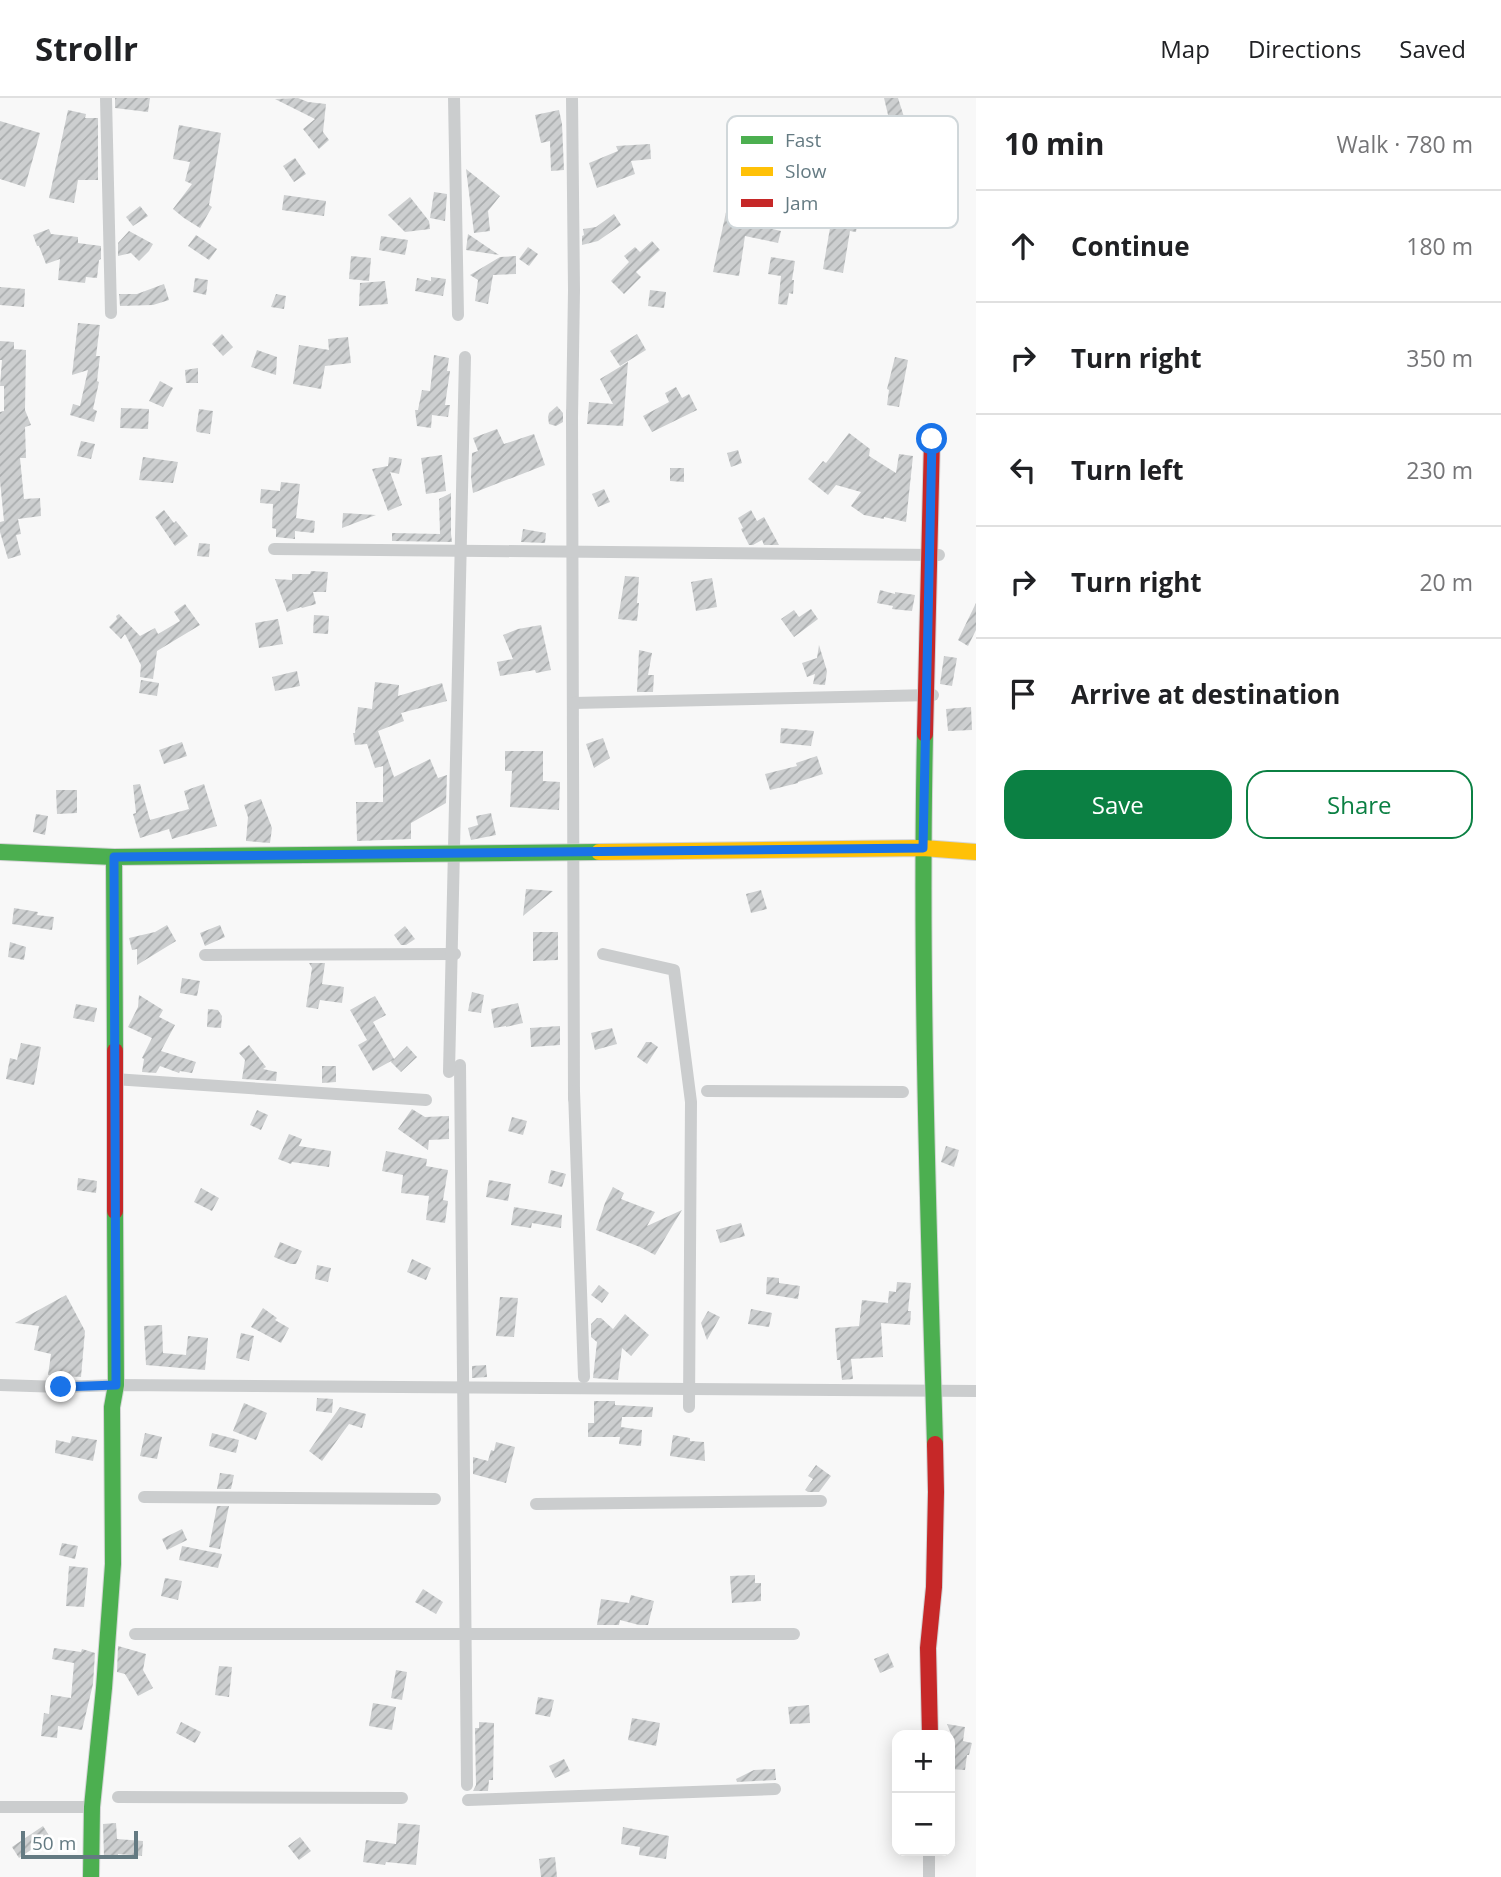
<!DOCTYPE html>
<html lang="en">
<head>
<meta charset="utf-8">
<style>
	:root { --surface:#fff; --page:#f2f2f2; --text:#202124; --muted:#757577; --line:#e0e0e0; --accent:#0b8043 }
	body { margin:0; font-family:"Open Sans",sans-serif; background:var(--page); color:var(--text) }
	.controls { position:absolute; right:21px; bottom:21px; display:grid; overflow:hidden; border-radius:14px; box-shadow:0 4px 18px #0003 }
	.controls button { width:63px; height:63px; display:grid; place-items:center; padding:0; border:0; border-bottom:2px solid var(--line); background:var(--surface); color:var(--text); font:35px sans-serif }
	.scale { position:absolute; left:21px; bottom:18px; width:117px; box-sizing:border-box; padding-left:7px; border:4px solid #647a82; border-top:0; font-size:19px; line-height:24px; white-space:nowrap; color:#647a82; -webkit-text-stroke:5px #fff; paint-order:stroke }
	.stop { position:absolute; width:21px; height:21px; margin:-16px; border:5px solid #1a73e8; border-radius:50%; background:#fff }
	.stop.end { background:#1a73e8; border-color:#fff; box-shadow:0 2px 7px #0008 }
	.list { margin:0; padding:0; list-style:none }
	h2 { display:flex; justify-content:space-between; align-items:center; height:91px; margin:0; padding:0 28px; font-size:30px }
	h2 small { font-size:23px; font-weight:400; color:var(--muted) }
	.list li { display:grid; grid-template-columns:46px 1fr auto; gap:21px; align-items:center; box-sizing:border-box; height:112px; padding:0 28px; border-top:2px solid var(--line) }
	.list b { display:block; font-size:26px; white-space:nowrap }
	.list em { font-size:23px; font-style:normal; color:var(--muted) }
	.actions { display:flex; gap:14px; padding:21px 28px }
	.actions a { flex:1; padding:16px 0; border:2px solid var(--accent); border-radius:21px; text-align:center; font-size:24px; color:var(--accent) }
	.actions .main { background:var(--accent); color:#fff }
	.icon { flex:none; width:38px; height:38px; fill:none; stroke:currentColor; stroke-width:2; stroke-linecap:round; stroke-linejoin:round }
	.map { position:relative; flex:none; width:976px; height:1779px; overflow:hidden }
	header { display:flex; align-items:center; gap:42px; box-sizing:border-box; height:98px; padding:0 35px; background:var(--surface); border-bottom:2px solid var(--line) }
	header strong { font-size:33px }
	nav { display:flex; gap:38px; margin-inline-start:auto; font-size:24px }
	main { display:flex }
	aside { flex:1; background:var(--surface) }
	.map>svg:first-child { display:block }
	.building { fill:url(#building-hatch) }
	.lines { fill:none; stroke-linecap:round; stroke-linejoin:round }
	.fast-casing { stroke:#d4d5d6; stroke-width:18 }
	.slow-casing { stroke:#d4d5d6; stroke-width:18 }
	.jam-casing { stroke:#d4d5d6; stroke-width:18 }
	.street { stroke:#cbcdce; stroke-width:12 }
	.fast { stroke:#4caf50; stroke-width:16 }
	.slow { stroke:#ffc107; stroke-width:16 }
	.jam { stroke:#c62828; stroke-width:16 }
	.route { stroke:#1a73e8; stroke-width:9 }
	.key { fill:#fff; stroke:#d0d7da; stroke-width:2 }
	.key-label { font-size:19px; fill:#647a82 }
</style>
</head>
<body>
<header>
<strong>Strollr</strong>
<nav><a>Map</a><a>Directions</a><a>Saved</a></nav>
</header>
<main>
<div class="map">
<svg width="976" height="1779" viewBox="0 0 976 1779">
	<defs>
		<pattern id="building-hatch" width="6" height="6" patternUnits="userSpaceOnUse" patternTransform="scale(1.75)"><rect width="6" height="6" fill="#cdcfd0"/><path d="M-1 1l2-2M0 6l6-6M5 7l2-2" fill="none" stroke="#aaadae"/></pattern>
	</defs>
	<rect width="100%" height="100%" fill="#f8f8f8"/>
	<g class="building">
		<polygon points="115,0 150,0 148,14 115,10"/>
		<polygon points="298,0 308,4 326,6 323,34 329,42 319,51 303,31 315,21 275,1"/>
		<polygon points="884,0 898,0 911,41 882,52 878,39 870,42 865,29 889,21"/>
		<polygon points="68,12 86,16 85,20 98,20 98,82 78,82 74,105 49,100"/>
		<polygon points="559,12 562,26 564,72 551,73 550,43 541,45 535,17"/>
		<polygon points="0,23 40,35 25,89 0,81"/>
		<polygon points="179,27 221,35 209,107 212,109 200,130 184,120 173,111 192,86 185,83 190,64 173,61"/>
		<polygon points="650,46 651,61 631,63 635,76 597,90 589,65 618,53 616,48"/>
		<polygon points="295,60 306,76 294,84 283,68"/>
		<polygon points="466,71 500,98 488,113 490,133 474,135"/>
		<polygon points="833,73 848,73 847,113 859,115 856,134 850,133 843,175 823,171 830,130 817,128 819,111 832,113"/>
		<polygon points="434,94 447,96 445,123 430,120"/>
		<polygon points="284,97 326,103 324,118 282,112"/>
		<polygon points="410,99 429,123 430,131 405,134 388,117"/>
		<polygon points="728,105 766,114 764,129 781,133 778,145 745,138 739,178 713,174"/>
		<polygon points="140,108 148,118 133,128 126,119"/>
		<polygon points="614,116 621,127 598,143 582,147 582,138 584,137 583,131 596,129"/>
		<polygon points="49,131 51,136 78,139 78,145 101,148 101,161 99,162 97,180 86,179 85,185 58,182 60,161 46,166 39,148 37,148 33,137"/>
		<polygon points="129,133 153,146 149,153 139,163 131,155 118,158 118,145"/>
		<polygon points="468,136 499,157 466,152"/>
		<polygon points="196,137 217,151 209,162 188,148"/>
		<polygon points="381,138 408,142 405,157 379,152"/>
		<polygon points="652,143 660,152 636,174 641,179 624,196 611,183 629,164 624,158 635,149 640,154"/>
		<polygon points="528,149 538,156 529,168 519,161"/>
		<polygon points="351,158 371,160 369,183 349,181"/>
		<polygon points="516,158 516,176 493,177 488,206 475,203 478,182 470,177 500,159"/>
		<polygon points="771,159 795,163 792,182 794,182 793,196 789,195 787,207 778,206 781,178 768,176"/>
		<polygon points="431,179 446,181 443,198 415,193 417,180 431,183"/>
		<polygon points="195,180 208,182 206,197 193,194"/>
		<polygon points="385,183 388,206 359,208 360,185"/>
		<polygon points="164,186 169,202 153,207 120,208 119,196 137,196"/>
		<polygon points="0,189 25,191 24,209 0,207"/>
		<polygon points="650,192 666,194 664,210 648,208"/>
		<polygon points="276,196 286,198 284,211 271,209"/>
		<polygon points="78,225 100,227 96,258 100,258 97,283 99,284 93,311 97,313 94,324 70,317 73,306 80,308 88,272 72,277"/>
		<polygon points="222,236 233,249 223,258 212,246"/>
		<polygon points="637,236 646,252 620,268 610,253"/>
		<polygon points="348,239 351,265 325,268 321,291 293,286 299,247 329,252 328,241"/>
		<polygon points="0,243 14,244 14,251 26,252 25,312 31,327 25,329 26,360 20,360 24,401 40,400 41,418 18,421 21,436 16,437 21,457 8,461 0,434 0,424 4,423 0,383 0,314 4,313 4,288 0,288 2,262 0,262"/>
		<polygon points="257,252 277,259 276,277 251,269"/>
		<polygon points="434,257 449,260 447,273 450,273 445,307 450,307 448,319 432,317 431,330 417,328 415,312 418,312 422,292 430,293"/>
		<polygon points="895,259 908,262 899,309 887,307 889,292 887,291"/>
		<polygon points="628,264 623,328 587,326 589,304 613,306 600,281"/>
		<polygon points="198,270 198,285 186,285 185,272"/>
		<polygon points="160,283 173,290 163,309 149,303"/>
		<polygon points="676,289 682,300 689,296 697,312 652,334 643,318 669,304 665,295"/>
		<polygon points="557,308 563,315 563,324 556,328 549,326 548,319 549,315"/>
		<polygon points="121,310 149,311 148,331 120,330"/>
		<polygon points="199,311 213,313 210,336 197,334 196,332"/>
		<polygon points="497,331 504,346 534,336 545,367 473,395 471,379 472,355 478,353 473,340"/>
		<polygon points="849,335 870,351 869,358 896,375 899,356 913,358 906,424 884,419 884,421 864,417 851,408 861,394 836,387 828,397 808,381 823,363 826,365"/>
		<polygon points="81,343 95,346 91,361 77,358"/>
		<polygon points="738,352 742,365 731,369 727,355"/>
		<polygon points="442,357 446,393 426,396 421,360"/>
		<polygon points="143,359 178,364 173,385 139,382"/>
		<polygon points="389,359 402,361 399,376 390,374 402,407 388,413 372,371 388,368"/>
		<polygon points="670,370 684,370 684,384 670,383"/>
		<polygon points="281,384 300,386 296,420 315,423 314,435 295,433 295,441 276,439 276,431 272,430 273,406 260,405 261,391 280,393"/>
		<polygon points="604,391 610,404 598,409 592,396"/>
		<polygon points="451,395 451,436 445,436 451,436 452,444 392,443 392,435 440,436 439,401"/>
		<polygon points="164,412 174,425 176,423 188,438 175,448 155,419"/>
		<polygon points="751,412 757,423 764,419 779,447 764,447 762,442 753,447 749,447 741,431 743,430 738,420"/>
		<polygon points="343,415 376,417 342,430"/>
		<polygon points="523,431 546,435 545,445 521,444"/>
		<polygon points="199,445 210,446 209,459 197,458"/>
		<polygon points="311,473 328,474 326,494 313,494 316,506 302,510 301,509 287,514 275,481 292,482 292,476 310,476"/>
		<polygon points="625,478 639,479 637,505 639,505 637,523 618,521"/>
		<polygon points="712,480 717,509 696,513 691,484"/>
		<polygon points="880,492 895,496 895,494 915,497 912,513 892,511 893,508 877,505"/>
		<polygon points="976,505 976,532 968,548 958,542"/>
		<polygon points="185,506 200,527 157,553 153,581 140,579 141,567 125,536 121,541 109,529 117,521 116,518 119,516 140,538 155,530 158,536 180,523 174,514"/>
		<polygon points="811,511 818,521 794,539 781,521 794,512 799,519"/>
		<polygon points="314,517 329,518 328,536 313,535"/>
		<polygon points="278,521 283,546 259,550 255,525"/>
		<polygon points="541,527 551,572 536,575 535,572 500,578 497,564 513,561 503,537 518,531"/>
		<polygon points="819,547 827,573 825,587 813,586 815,576 807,579 802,565 817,560"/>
		<polygon points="639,552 652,555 648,577 654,577 653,594 637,594"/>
		<polygon points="944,558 957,560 952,588 940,586"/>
		<polygon points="297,573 300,588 275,593 272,579"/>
		<polygon points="141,582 159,585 157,598 139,595"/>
		<polygon points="375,584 399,587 398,598 442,585 447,603 401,615 404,623 378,633 394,679 430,661 438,680 447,677 446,705 411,725 411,741 357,743 356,704 383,704 383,668 375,670 367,646 355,647 353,635 355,635 358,609 372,611"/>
		<polygon points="971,609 972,632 948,633 946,611"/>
		<polygon points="781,630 814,633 811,648 780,645"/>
		<polygon points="603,640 610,660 594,670 586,646"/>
		<polygon points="182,644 187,658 164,666 159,652"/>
		<polygon points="505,653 543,653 543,683 560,684 559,712 510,709 512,673 505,673"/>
		<polygon points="817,658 823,676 798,684 798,685 770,692 765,676 797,668 796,665"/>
		<polygon points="140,686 150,722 189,711 184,693 204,686 217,728 172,741 169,731 140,740 133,716 136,715 133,687"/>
		<polygon points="56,692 77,692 77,715 57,716"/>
		<polygon points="261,701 272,730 270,745 246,743 248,719 244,707"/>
		<polygon points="491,715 496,737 471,742 468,730 478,727 476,718"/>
		<polygon points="36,716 48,718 45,737 33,734"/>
		<polygon points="526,791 553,793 523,818"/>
		<polygon points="761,792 767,811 751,815 746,796"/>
		<polygon points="14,810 38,814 37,817 54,819 52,832 12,826"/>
		<polygon points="167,827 176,843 137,867 137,851 132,852 129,840 155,834"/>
		<polygon points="220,827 225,839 205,848 200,835"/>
		<polygon points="405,828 415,841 406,847 401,847 394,837"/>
		<polygon points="533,834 558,834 558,862 533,863"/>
		<polygon points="10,844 26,849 24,862 8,859"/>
		<polygon points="309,865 325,865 322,886 344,889 342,905 320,902 318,911 306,909 312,870"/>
		<polygon points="182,880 200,883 197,898 180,895"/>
		<polygon points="472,894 484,897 481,915 468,913"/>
		<polygon points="139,897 163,912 159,919 175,927 161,953 196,964 192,975 180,973 179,975 160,968 156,975 142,974 144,961 142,960 152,940 128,929 138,909"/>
		<polygon points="375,898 386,917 373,924 394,961 407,948 417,959 401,974 391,964 393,962 373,973 358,947 367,942 350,912"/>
		<polygon points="518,905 523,925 506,929 506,928 494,930 491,911"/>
		<polygon points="76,906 97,910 94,924 73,920"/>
		<polygon points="208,911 218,912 222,918 221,930 207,929"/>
		<polygon points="560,928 560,947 531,949 530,930"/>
		<polygon points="612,930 617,946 595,952 591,935"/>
		<polygon points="646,944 651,944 658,949 647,966 637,959"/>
		<polygon points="21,945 41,949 34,987 6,981 10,960 17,962"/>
		<polygon points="249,947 266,969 263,971 277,974 276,983 242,981 245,962 239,955"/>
		<polygon points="322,968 336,968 336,984 322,985"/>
		<polygon points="412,1011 425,1019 449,1018 449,1041 429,1042 428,1052 398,1031"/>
		<polygon points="257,1012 268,1017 261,1032 250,1027"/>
		<polygon points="512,1019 527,1023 523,1037 508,1033"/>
		<polygon points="289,1036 302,1041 299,1048 331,1053 329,1069 292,1064 291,1066 278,1061"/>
		<polygon points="946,1048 959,1052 954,1069 941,1064"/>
		<polygon points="386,1053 427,1061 426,1068 448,1072 443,1102 448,1103 445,1125 426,1122 429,1098 401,1095 403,1077 382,1073"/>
		<polygon points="551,1072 566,1076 562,1089 548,1085"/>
		<polygon points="78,1080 97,1083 96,1095 77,1092"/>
		<polygon points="489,1082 511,1086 508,1103 486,1099"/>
		<polygon points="613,1089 624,1095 621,1101 655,1114 647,1128 682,1112 655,1157 640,1149 596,1132 605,1105"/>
		<polygon points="201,1090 219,1100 212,1113 194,1104"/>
		<polygon points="514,1109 562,1117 561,1130 532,1125 531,1130 511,1127"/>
		<polygon points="741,1125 745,1138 720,1145 716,1132"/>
		<polygon points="280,1144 302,1153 296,1166 291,1166 274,1159"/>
		<polygon points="412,1161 431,1170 426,1182 407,1174"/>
		<polygon points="317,1167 331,1170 328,1184 315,1181"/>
		<polygon points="767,1179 779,1180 779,1185 800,1188 798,1201 766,1196"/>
		<polygon points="897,1184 911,1185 908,1213 911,1213 910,1227 881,1225 883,1259 851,1261 853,1281 842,1282 840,1262 837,1262 835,1230 859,1228 862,1202 888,1205 889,1193 896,1194"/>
		<polygon points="599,1187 609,1195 602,1205 591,1197"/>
		<polygon points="66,1197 85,1233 81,1279 48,1277 51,1256 34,1252 39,1228 15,1225"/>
		<polygon points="500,1199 518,1200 514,1239 496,1238"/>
		<polygon points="263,1210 277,1220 275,1222 289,1230 281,1245 251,1229"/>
		<polygon points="751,1211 772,1215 769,1229 748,1226"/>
		<polygon points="708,1213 720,1219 707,1242 701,1225"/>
		<polygon points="625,1216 649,1237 631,1258 622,1250 618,1282 593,1280 597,1244 591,1239 591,1226 597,1220 601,1220 613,1231"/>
		<polygon points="162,1227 163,1255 186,1257 188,1238 208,1240 205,1272 146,1267 144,1228"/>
		<polygon points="241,1235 254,1238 249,1263 236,1260"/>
		<polygon points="486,1267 487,1279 472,1280 472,1268"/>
		<polygon points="317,1300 333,1301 332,1315 316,1313"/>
		<polygon points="594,1303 615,1303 615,1307 653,1309 652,1319 622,1319 621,1329 642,1332 641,1348 619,1346 620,1339 588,1339 588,1325 594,1325"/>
		<polygon points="244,1305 267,1315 256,1342 233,1333"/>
		<polygon points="340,1309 366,1316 362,1330 349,1326 322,1363 309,1353"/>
		<polygon points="145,1335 162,1339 157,1361 140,1358"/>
		<polygon points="212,1335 239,1342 236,1355 209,1348"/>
		<polygon points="673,1337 690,1340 690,1343 704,1344 705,1363 670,1358"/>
		<polygon points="72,1338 97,1342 93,1363 55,1355 56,1342 70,1345"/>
		<polygon points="496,1344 515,1349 506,1385 473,1376 473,1359 488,1363 491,1352 494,1353"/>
		<polygon points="816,1367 831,1378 819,1394 808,1394 805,1392 813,1381 808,1378"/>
		<polygon points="220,1375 234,1377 231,1391 217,1391"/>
		<polygon points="217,1408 229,1408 220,1451 209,1449"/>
		<polygon points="182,1431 187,1442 167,1452 162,1441"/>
		<polygon points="62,1445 78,1448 75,1461 59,1457"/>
		<polygon points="182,1448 222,1456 218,1470 179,1462"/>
		<polygon points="69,1468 88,1470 84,1509 66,1508"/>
		<polygon points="755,1477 755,1485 761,1485 761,1503 732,1505 730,1478"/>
		<polygon points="165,1480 182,1483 178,1502 161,1498"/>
		<polygon points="423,1491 443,1504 436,1516 415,1504"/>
		<polygon points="631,1497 654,1503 648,1527 639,1527 620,1522 619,1527 597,1527 601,1501 629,1505"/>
		<polygon points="118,1548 146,1556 143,1572 153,1590 138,1598 125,1576 117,1574"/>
		<polygon points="54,1550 81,1554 82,1551 95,1555 93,1586 82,1632 58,1628 57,1640 41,1638 44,1615 49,1616 51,1597 71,1600 74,1565 52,1561"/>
		<polygon points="888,1555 894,1569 880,1575 874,1561"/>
		<polygon points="219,1568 232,1569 229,1599 215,1597"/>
		<polygon points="396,1572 407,1574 402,1602 391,1600"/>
		<polygon points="538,1599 554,1602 550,1619 535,1616"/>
		<polygon points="373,1605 396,1609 392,1632 369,1628"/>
		<polygon points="809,1607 810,1625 790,1626 788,1609"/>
		<polygon points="632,1620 660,1625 656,1648 628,1642"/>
		<polygon points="181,1624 201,1634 195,1645 176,1635"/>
		<polygon points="479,1624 494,1625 493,1682 489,1682 488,1693 473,1693 476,1687 475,1630 479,1630"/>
		<polygon points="947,1626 965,1629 963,1643 972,1645 969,1657 967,1657 965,1672 950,1671 955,1646"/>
		<polygon points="564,1661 570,1673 555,1680 549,1668"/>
		<polygon points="775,1671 776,1682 737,1684 736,1681 754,1672"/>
		<polygon points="116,1725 117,1741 143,1743 142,1758 118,1756 118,1758 104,1759 103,1726"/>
		<polygon points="398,1725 420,1727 416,1767 386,1764 385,1767 363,1764 366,1742 396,1746"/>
		<polygon points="43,1728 50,1739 19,1760 12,1749"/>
		<polygon points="623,1729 669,1738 666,1761 639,1757 640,1749 621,1746"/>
		<polygon points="300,1739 311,1753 299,1762 288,1748"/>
		<polygon points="555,1759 557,1779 541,1779 539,1761"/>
	</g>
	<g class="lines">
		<g class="fast-casing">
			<g id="fast">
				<path d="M925 636C920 873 928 1110 935 1346"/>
				<polyline points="0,754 114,759 599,754"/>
				<polyline points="114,759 115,953"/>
				<polyline points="91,1779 92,1709 104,1590 113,1466 112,1309 116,1287 115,1113"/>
			</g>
		</g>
		<g class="slow-casing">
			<polyline id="slow" points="599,754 923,750 976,754"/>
		</g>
		<g class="jam-casing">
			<g id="jam">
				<polyline points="925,636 932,341"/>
				<polyline points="115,953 115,1113"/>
				<polyline points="930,1637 928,1550 934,1489 936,1394 935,1346"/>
			</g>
		</g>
		<g class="street">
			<polyline points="106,0 111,215"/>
			<polyline points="454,0 458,217"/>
			<polyline points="572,314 574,1001"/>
			<polyline points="572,321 574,192 572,0"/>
			<polyline points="274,451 939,457"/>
			<polyline points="573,605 933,597"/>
			<polyline points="603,856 674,872 691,1004 689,1309"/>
			<polyline points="205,857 455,856"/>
			<polyline points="460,967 467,1687"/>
			<polyline points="449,974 465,259"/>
			<polyline points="114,981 426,1002"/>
			<polyline points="574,993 584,1279"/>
			<polyline points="707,993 903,994"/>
			<polyline points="0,1287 61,1289 116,1287 976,1293"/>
			<polyline points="144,1399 435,1401"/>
			<polyline points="536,1406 821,1403"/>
			<polyline points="135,1536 794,1536"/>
			<polyline points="118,1699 402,1700"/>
			<polyline points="468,1702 775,1691"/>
			<polyline points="0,1709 92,1709"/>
			<polyline points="929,1779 929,1753"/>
		</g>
		<use href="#fast" class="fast"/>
		<use href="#slow" class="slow"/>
		<use href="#jam" class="jam"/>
	</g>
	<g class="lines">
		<polyline class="route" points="61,1289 116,1287 114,759 923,750 932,341"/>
	</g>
	<rect x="727" y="18" width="231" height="112" rx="10" class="key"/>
	<rect x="741" y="38" width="32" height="8" fill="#4caf50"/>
	<rect x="741" y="69" width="32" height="9" fill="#ffc107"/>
	<rect x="741" y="101" width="32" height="8" fill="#c62828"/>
	<g class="key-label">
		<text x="785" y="49">Fast</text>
		<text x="785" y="80">Slow</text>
		<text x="785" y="112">Jam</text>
	</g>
</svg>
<div class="controls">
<button>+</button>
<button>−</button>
</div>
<div class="scale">50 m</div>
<div class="stop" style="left:932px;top:341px"></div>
<div class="stop end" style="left:61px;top:1289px"></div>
</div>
<aside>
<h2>10 min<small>Walk · 780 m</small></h2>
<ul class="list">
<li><svg class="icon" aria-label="ahead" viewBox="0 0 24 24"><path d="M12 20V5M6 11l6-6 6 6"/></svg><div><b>Continue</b></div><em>180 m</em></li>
<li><svg class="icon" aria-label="right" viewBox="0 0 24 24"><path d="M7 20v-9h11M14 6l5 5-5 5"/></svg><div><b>Turn right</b></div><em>350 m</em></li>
<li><svg class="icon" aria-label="left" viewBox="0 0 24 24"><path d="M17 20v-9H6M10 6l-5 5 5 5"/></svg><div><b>Turn left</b></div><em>230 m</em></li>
<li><svg class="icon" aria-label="right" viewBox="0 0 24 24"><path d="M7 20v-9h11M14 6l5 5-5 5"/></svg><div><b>Turn right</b></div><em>20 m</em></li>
<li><svg class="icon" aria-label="arrive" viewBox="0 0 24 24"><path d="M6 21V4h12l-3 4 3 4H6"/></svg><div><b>Arrive at destination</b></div></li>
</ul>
<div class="actions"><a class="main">Save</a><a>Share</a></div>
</aside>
</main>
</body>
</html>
